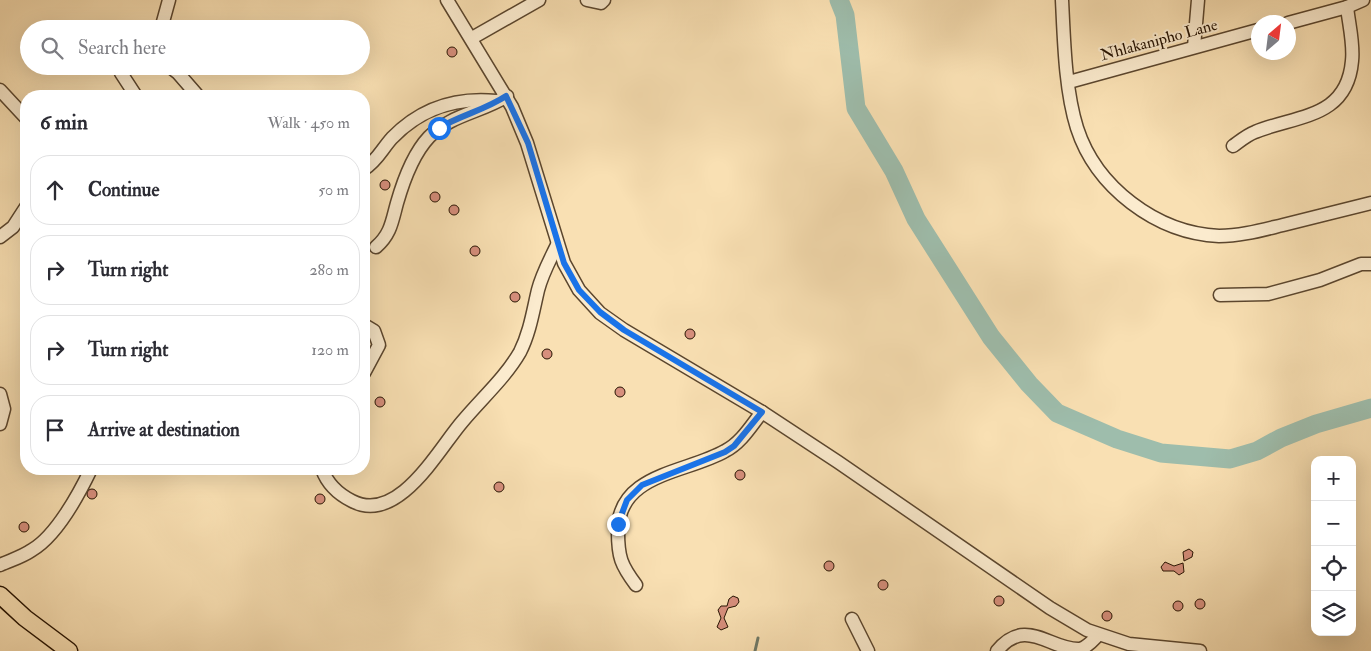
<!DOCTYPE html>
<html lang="en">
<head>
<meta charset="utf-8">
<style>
	:root { --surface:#fff; --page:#f2f2f3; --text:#2b2b33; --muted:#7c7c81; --line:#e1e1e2 }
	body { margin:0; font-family:"IM FELL Double Pica",serif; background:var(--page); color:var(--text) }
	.controls { position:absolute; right:15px; bottom:15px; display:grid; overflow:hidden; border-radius:10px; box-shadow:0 5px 20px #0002 }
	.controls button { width:45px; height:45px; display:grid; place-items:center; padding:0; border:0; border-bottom:1px solid var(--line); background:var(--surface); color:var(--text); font:25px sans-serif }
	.compass { position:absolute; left:1251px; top:15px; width:45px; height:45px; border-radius:50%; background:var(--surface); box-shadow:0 5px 20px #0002; rotate:28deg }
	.stop { position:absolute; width:15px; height:15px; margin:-11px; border:4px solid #1a73e8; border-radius:50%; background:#fff }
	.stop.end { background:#1a73e8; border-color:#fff; box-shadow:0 1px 5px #0008 }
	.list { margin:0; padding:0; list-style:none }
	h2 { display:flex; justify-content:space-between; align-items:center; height:65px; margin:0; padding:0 20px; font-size:21px }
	h2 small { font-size:16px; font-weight:400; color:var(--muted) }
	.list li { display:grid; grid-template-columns:32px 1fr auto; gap:15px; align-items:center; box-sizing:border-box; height:70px; margin:0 10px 10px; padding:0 10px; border:1px solid var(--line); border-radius:20px }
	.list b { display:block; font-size:19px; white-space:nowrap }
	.list em { font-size:16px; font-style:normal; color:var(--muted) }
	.icon { flex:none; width:28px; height:28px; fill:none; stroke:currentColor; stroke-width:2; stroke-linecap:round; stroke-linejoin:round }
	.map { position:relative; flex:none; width:1371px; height:651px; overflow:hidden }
	.search { position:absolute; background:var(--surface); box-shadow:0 5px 20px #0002; left:20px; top:20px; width:350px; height:55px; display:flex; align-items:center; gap:12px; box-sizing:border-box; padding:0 18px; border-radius:28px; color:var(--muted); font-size:19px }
	.panel { position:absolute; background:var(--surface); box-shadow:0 5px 20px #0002; left:20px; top:90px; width:350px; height:385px; border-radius:20px }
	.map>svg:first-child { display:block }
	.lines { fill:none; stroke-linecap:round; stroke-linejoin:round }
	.stream { stroke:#6e7968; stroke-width:3 }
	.river { stroke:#9ebdac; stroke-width:19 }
	.building { fill:#d78f7d; stroke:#261302 }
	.minor-casing { stroke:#5b462e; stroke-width:15 }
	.major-casing { stroke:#261302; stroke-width:19 }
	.minor { stroke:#fbebce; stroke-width:12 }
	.major { stroke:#f9e0b3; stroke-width:16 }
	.route { stroke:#1a73e8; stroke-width:6 }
	.labels { text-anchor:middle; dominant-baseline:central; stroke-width:4; stroke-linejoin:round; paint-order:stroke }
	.street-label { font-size:16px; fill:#261302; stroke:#fbebce }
</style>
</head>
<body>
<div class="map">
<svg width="1371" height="651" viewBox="0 0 1371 651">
	<rect width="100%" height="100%" fill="#f9e0b3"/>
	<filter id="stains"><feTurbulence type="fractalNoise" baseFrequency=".004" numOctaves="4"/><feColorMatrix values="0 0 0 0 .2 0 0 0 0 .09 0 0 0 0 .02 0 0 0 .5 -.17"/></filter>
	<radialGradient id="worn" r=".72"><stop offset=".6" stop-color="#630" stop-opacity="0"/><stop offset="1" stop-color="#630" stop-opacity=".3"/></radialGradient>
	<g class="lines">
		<polyline class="stream" points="755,651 758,638"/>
		<polyline class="river" points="839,0 845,15 856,108 894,171 916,219 991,337 1029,384 1057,413 1117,439 1161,453 1230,459 1257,451 1281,438 1316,424 1371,408"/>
	</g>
	<g class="building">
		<circle cx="452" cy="52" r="5"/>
		<circle cx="385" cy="185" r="5"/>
		<circle cx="435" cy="197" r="5"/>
		<circle cx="454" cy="210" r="5"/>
		<circle cx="475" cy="251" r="5"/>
		<circle cx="515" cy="297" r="5"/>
		<circle cx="690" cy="334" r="5"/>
		<circle cx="547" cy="354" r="5"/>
		<circle cx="620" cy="392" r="5"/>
		<circle cx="380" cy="402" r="5"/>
		<circle cx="740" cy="475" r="5"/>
		<circle cx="499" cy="487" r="5"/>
		<circle cx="92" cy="494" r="5"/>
		<circle cx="320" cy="499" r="5"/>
		<circle cx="24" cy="527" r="5"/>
		<polygon points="1189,549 1193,552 1192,557 1184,561 1183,552"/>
		<circle cx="829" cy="566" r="5"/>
		<polygon points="1165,562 1174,566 1183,563 1184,572 1179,575 1174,571 1163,571 1161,567"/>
		<circle cx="883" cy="585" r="5"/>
		<circle cx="999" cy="601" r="5"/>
		<polygon points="733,596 738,598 739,602 736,606 728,608 724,618 728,627 721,630 717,627 721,618 718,610 721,606 727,606 729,599"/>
		<circle cx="1200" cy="604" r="5"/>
		<circle cx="1178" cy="606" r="5"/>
		<circle cx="1107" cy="616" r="5"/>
	</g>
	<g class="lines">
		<g class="minor-casing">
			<g id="minor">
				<polyline points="447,0 512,107 527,143 564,263 579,290 600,313 624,330 762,412 838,462 1050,608 1087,630 1129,644 1200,651"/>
				<polyline points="587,0 601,3 604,0"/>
				<path d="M1062 0C1064 40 1065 90 1077 128 1096 187 1156 233 1219 236 1241 236 1262 230 1283 225 1312 218 1342 210 1371 203"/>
				<polyline points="1288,23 1347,7 1363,0"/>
				<polyline points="161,29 169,0"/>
				<polyline points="472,38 539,0"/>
				<polyline points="1194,47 1198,0"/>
				<polyline points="121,66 121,73 136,96"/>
				<polyline points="169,66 178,73 198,96"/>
				<polyline points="1069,82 1258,30"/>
				<polyline points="0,90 26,118"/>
				<path d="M1233 146C1240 141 1247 135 1255 132 1296 115 1347 119 1352 61 1354 44 1349 25 1347 7"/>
				<path d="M364 169C377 161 382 149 392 138 421 108 455 97 496 101"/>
				<polyline points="0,237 13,227 26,207"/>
				<path d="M376 247C391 234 392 221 397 203 403 182 413 154 429 137 450 115 482 112 507 96"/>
				<polyline points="1220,295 1268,294 1320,280 1361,264 1371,264"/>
				<polyline points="364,325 374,331 379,345 364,373"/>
				<polyline points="0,394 4,409 0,424"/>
				<path d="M322 469C327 483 338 494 352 501 398 525 438 450 462 422 481 399 505 378 520 352 530 332 533 311 538 290 542 274 550 260 557 245"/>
				<path d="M0 565C11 560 22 557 32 550 56 536 79 494 91 469"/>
				<path d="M636 585C621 565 618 557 618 532 617 473 687 473 725 451 741 443 751 426 762 412"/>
				<polyline points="852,619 868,651"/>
				<path d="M997 651C1026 615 1051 651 1080 649 1088 647 1093 640 1098 635"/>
			</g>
		</g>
		<g class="major-casing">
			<polyline id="major" points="0,595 25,618 69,651"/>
		</g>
		<use href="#minor" class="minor"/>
		<use href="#major" class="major"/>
	</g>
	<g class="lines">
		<path class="route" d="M439 128C461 115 485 110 506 96L528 143 564 263 579 290 600 312 624 330 762 412 734 446 725 452 642 485 627 500 618 524"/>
	</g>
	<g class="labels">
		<g class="street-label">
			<text transform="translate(1159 40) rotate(-15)">Nhlakanipho Lane</text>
		</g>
	</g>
	<rect width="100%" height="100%" filter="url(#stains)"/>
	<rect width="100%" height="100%" fill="url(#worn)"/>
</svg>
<div class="controls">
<button>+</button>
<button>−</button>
<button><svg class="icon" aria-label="locate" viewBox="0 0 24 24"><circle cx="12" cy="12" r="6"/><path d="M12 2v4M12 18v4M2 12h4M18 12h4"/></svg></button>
<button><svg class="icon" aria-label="layers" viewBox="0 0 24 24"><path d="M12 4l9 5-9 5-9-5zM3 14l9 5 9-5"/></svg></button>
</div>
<svg class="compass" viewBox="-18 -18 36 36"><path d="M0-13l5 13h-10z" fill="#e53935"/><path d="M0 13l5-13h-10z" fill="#7c7c81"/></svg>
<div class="stop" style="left:439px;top:128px"></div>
<div class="stop end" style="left:618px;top:524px"></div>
<div class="search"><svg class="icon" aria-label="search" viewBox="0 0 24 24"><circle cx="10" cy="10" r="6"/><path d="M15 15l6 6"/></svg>Search here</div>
<section class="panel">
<h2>6 min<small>Walk · 450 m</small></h2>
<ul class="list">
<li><svg class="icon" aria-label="ahead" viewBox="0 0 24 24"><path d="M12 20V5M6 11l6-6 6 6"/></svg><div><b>Continue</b></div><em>50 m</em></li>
<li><svg class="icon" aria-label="right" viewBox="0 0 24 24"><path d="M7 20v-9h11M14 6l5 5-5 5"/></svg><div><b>Turn right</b></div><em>280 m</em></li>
<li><svg class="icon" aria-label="right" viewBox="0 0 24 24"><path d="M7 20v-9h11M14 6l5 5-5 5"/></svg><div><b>Turn right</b></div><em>120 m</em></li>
<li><svg class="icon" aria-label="arrive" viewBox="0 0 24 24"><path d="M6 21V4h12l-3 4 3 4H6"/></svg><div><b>Arrive at destination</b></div></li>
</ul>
</section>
</div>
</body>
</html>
